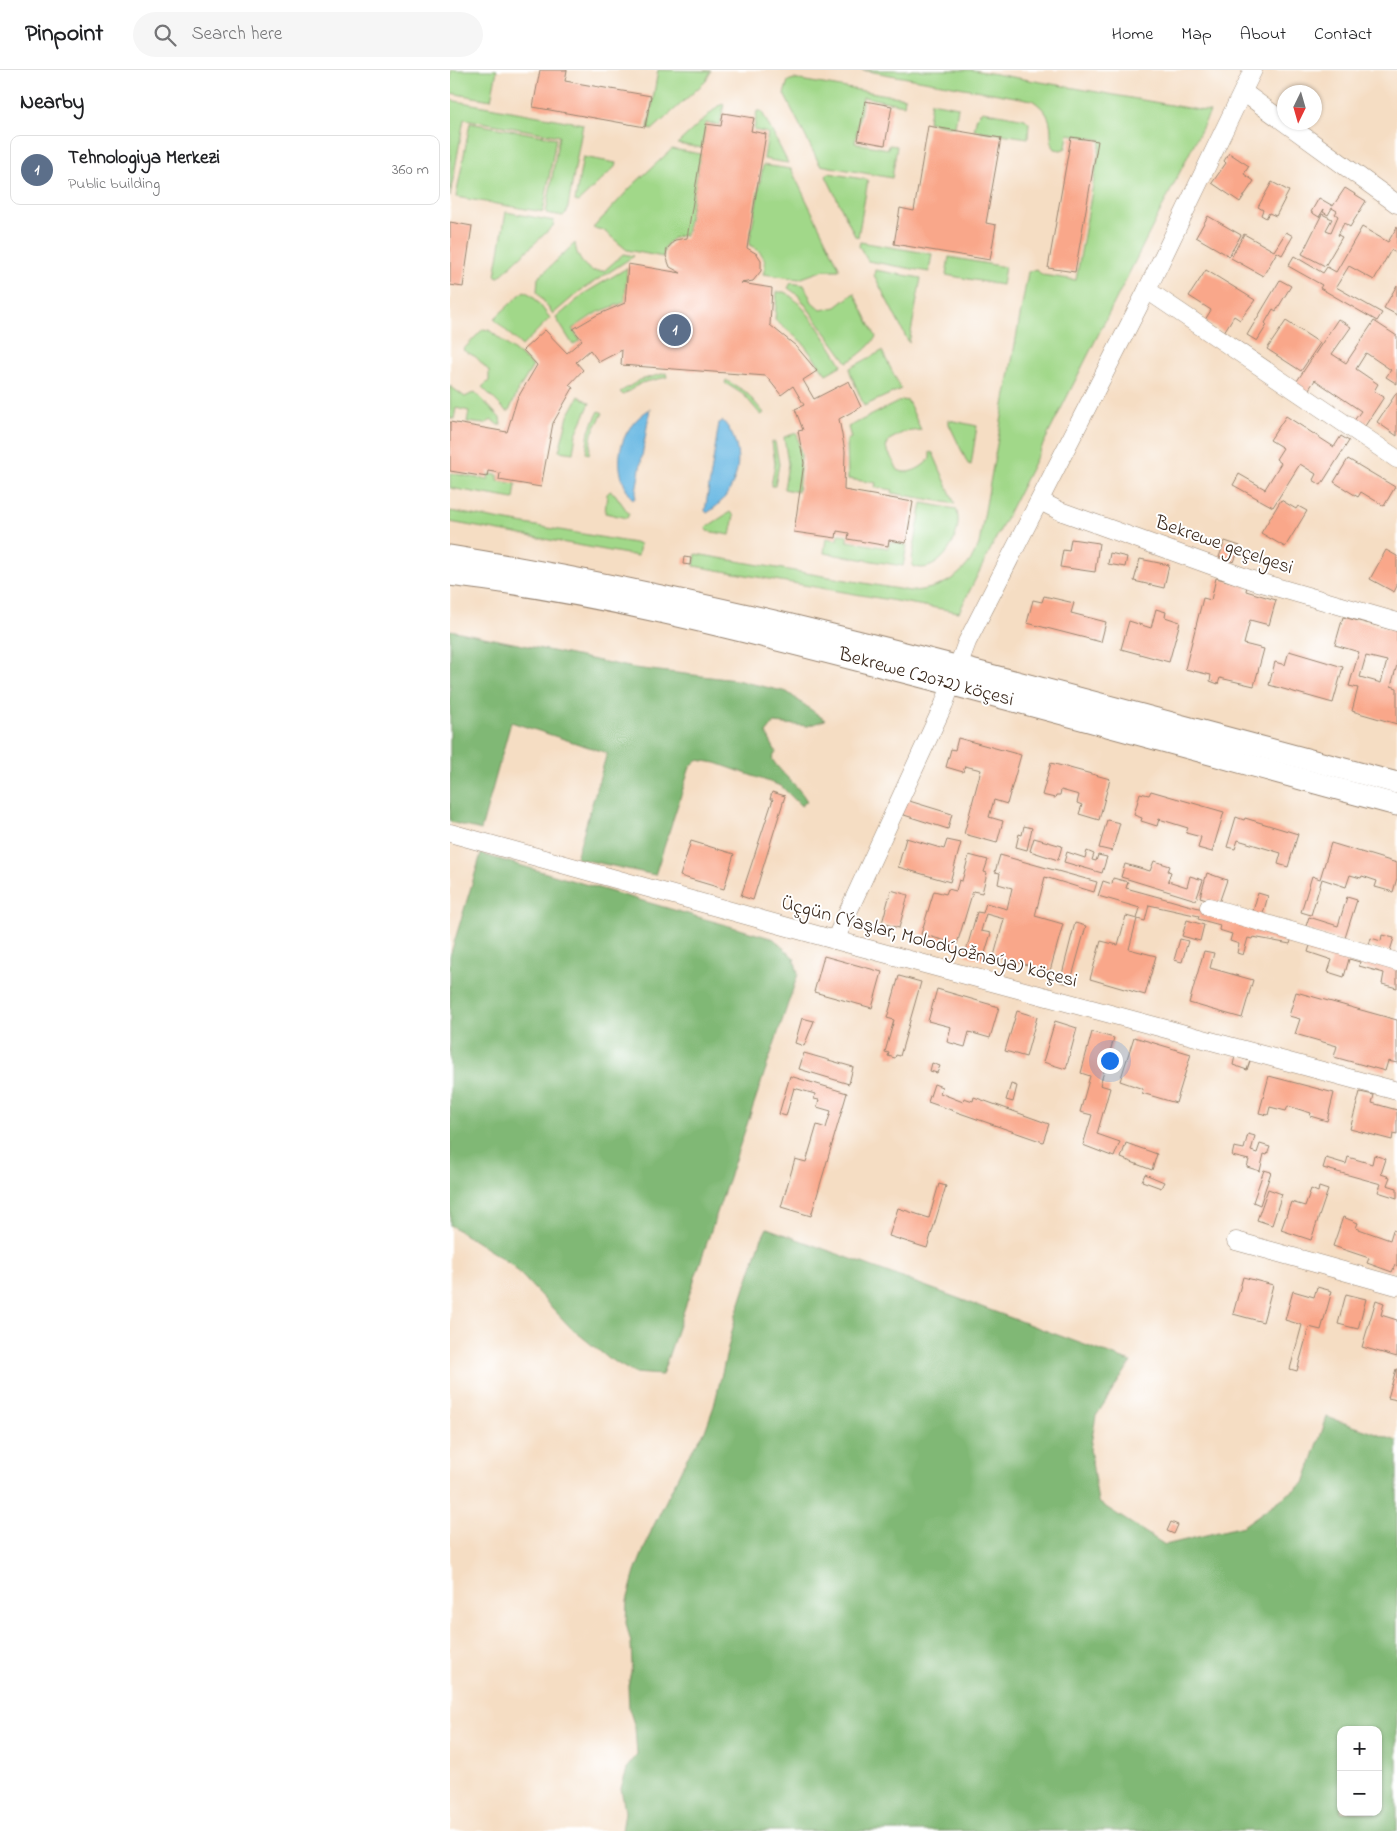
<!DOCTYPE html>
<html lang="en">
<head>
<meta charset="utf-8">
<style>
	:root { --surface:#fff; --page:#f6f6f6; --text:#202124; --muted:#757577; --line:#e0e0e0; --accent:#db2777 }
	body { margin:0; font-family:"Indie Flower",sans-serif; background:var(--page); color:var(--text) }
	.controls { position:absolute; right:15px; bottom:15px; display:grid; overflow:hidden; border-radius:10px; box-shadow:0 1px 4px #0004 }
	.controls button { width:45px; height:45px; display:grid; place-items:center; padding:0; border:0; border-bottom:1px solid var(--line); background:var(--surface); color:var(--text); font:25px sans-serif }
	.compass { position:absolute; left:827px; top:15px; width:45px; height:45px; border-radius:50%; background:var(--surface); box-shadow:0 1px 4px #0004; rotate:185deg }
	.you { position:absolute; left:659px; top:990px; width:18px; height:18px; margin:-12px; border:4px solid #fff; border-radius:50%; background:#1a73e8; box-shadow:0 0 0 8px #1a73e833 }
	.badge { display:grid; place-items:center; width:32px; height:32px; border-radius:50%; background:var(--accent); color:#fff; font-size:16px; font-weight:700 }
	.pin { position:absolute; translate:-50% -50%; border:2px solid #fff; box-shadow:0 1px 5px #0006 }
	.list { margin:0; padding:0; list-style:none }
	h2 { display:flex; justify-content:space-between; align-items:center; height:65px; margin:0; padding:0 20px; font-size:21px }
	h2 small { font-size:16px; font-weight:400; color:var(--muted) }
	.list li { display:grid; grid-template-columns:32px 1fr auto; gap:15px; align-items:center; box-sizing:border-box; height:70px; margin:0 10px 10px; padding:0 10px; border:1px solid var(--line); border-radius:10px }
	.list b { display:block; font-size:19px; white-space:nowrap }
	.list p { margin:0; font-size:16px; white-space:nowrap; color:var(--muted) }
	.list em { font-size:16px; font-style:normal; color:var(--muted) }
	.icon { flex:none; width:28px; height:28px; fill:none; stroke:currentColor; stroke-width:2; stroke-linecap:round; stroke-linejoin:round }
	.map { position:relative; flex:none; width:947px; height:1761px; overflow:hidden }
	header { display:flex; align-items:center; gap:30px; box-sizing:border-box; height:70px; padding:0 25px; background:var(--surface); border-bottom:1px solid var(--line) }
	header strong { font-size:24px }
	nav { display:flex; gap:28px; margin-inline-start:auto; font-size:18px }
	.search { width:350px; height:45px; background:var(--page); display:flex; align-items:center; gap:12px; box-sizing:border-box; padding:0 18px; border-radius:28px; color:var(--muted); font-size:19px }
	main { display:flex }
	aside { flex:1; background:var(--surface) }
	.map>svg:first-child { display:block }
	.green { fill:#a1d889; stroke:#6e8154 }
	.forest { fill:#80b875; stroke:#5e714a; fill-rule:evenodd }
	.water { fill:#68b8e3; stroke:#527180 }
	.building { fill:#f9a78a; fill-rule:evenodd }
	.lines { fill:none; stroke-linecap:round; stroke-linejoin:round }
	.minor-casing { stroke:#988470; stroke-width:19 }
	.major-casing { stroke:#988470; stroke-width:23 }
	.minor { stroke:#fff; stroke-width:18 }
	.major { stroke:#fff; stroke-width:21 }
	.labels { text-anchor:middle; dominant-baseline:central; stroke-width:4; stroke-linejoin:round; paint-order:stroke }
	.street-label { font-size:20px; fill:#3b2a1e; stroke:#fff }
</style>
</head>
<body>
<header>
<strong>Pinpoint</strong>
<div class="search"><svg class="icon" aria-label="search" viewBox="0 0 24 24"><circle cx="10" cy="10" r="6"/><path d="M15 15l6 6"/></svg>Search here</div>
<nav><a>Home</a><a>Map</a><a>About</a><a>Contact</a></nav>
</header>
<main>
<aside>
<h2>Nearby<small></small></h2>
<ul class="list">
<li><span class="badge" style="background:#5c6f8a">1</span><div><b>Tehnologiya Merkezi</b><p>Public building</p></div><em>360 m</em></li>
</ul>
</aside>
<div class="map">
<svg width="947" height="1761" viewBox="0 0 947 1761">
	<rect width="100%" height="100%" fill="#fff"/>
	<filter id="ink" filterUnits="userSpaceOnUse"><feTurbulence type="fractalNoise" baseFrequency=".02" numOctaves="2"/><feDisplacementMap in="SourceGraphic" scale="10" xChannelSelector="R" yChannelSelector="G"/><feConvolveMatrix kernelMatrix="1 2 1 2 8 2 1 2 1" color-interpolation-filters="sRGB"/></filter>
	<filter id="wash" filterUnits="userSpaceOnUse"><feTurbulence type="fractalNoise" baseFrequency=".0096" numOctaves="4" result="noise"/><feDisplacementMap in="SourceGraphic" scale="20" xChannelSelector="R" yChannelSelector="G"/><feGaussianBlur stdDeviation="1.12" result="paint"/><feColorMatrix in="noise" values="0 0 0 0 0 0 0 0 0 0 0 0 0 0 0 0 0 1.4 0 .05"/><feComposite in="paint" operator="in"/></filter>
	<g filter="url(#wash)">
		<rect width="100%" height="100%" fill="#f5ddc3"/>
		<g class="green">
			<polygon points="1,0 47,0 41,30 0,23"/>
			<polygon points="208,0 261,1 256,11 202,60 198,59"/>
			<path d="M412 0H523L760 42 509 542 244 496 246 484 460 521C492 520 517 505 529 474L578 202 586 199 592 205 626 210 651 70 618 64 616 78 611 80 605 79C595 67 611 49 582 30Z"/>
			<polygon points="344,9 455,28 454,35 413,27 405,73 438,79 439,75 447,76 442,108 370,95 334,24 338,11"/>
			<polygon points="0,30 133,54 117,142 113,146 96,143 109,66 14,49 0,126"/>
			<polygon points="481,32 508,37 505,57 478,52"/>
			<polygon points="274,34 270,55 256,53 252,78 227,74 268,36"/>
			<polygon points="307,41 311,41 313,44 338,93 314,89 318,63 304,60"/>
			<polygon points="532,41 575,49 579,53 578,68 524,60 527,46"/>
			<polygon points="20,53 106,68 93,142 6,127"/>
			<path d="M222 79 251 84 236 165C222 166 214 173 213 187L177 180 153 160 143 158 182 116Z"/>
			<polygon points="133,87 166,93 165,97 128,132 125,131"/>
			<path d="M313 95 341 99 389 197V200H374L349 209 313 204C319 190 311 180 299 175Z"/>
			<polygon points="379,103 418,110 408,167 405,166 376,106"/>
			<polygon points="56,142 104,151 103,156 49,207 45,206"/>
			<polygon points="410,172 482,184 479,202 418,191 409,176"/>
			<path d="M125 173C126 184 131 195 143 201H154L173 184 184 186 130 221 103 244 87 222 88 208Z"/>
			<polygon points="499,187 555,197 552,215 496,205"/>
			<polygon points="177,198 175,232 146,243 122,259 130,270 123,275 106,248 135,223"/>
			<polygon points="425,200 471,208 459,273 424,205"/>
			<path d="M341 213 354 215 362 232 371 240 386 237 404 223 426 267C419 277 408 287 397 292L348 225 338 218Z"/>
			<polygon points="74,221 83,226 100,248 72,276 44,249"/>
			<path d="M327 222H334C353 230 381 277 392 295L376 304 352 272 325 250Z"/>
			<polygon points="33,259 39,260 83,296 69,319 59,341 56,341 32,317 39,311 39,301 26,287 13,280"/>
			<polygon points="432,281 451,319 414,336 400,302 400,298"/>
			<polygon points="216,303 217,307 191,313 173,325 170,322 190,310"/>
			<polygon points="276,310 296,322 314,343 311,345 294,325 275,313"/>
			<polygon points="0,316 15,327 25,322 50,348 51,355 48,355 42,350 34,354 17,352 19,341 6,338 4,349 0,348"/>
			<polygon points="129,326 140,333 126,364 123,383 109,381 118,346"/>
			<path d="M452 330 458 331 471 360 454 362 439 370 436 378 448 400C458 406 474 397 480 388V382L483 383 505 434 442 423 443 420 425 417 426 413 398 409 397 370 401 368 398 357Z"/>
			<polygon points="149,341 153,343 142,363 139,384 136,383 139,361"/>
			<polygon points="499,350 527,356 521,395 518,394 499,354"/>
			<polygon points="347,363 351,386 348,422 334,419 338,394 334,367"/>
			<polygon points="322,372 325,372 329,394 325,416 321,416 325,394"/>
			<polygon points="0,403 38,410 39,404 48,405 48,411 66,414 64,429 0,418"/>
			<polygon points="160,421 165,424 179,444 177,448 155,443 157,424"/>
			<path d="M472 433 506 439C516 462 489 508 463 496L462 489Z"/>
			<polygon points="0,441 190,474 188,486 0,452"/>
			<polygon points="280,442 284,446 280,465 257,461 256,458 258,456"/>
			<polygon points="388,464 397,465 397,471 438,478 440,472 457,475 453,496 374,483 376,468 387,470"/>
		</g>
		<g class="forest">
			<path d="M0 560 184 598 286 610 337 622 375 650 358 656 324 653 316 663 326 682 322 689C332 705 347 714 357 731L351 736 331 716 266 693 247 690 240 697 205 805 126 788 157 683 61 652 31 760 0 752Z"/>
			<polygon points="31,784 324,869 344,888 348,904 212,1305 184,1303 158,1288 121,1258 61,1194 0,1155 0,886"/>
			<path d="M317 1158 681 1292 646 1346 640 1379 648 1432 715 1475 793 1456 854 1413 877 1347 947 1371V1761H172L175 1742 171 1718 178 1696 187 1685 185 1657 179 1639 178 1616 182 1596 181 1573 176 1553 177 1531 185 1502 202 1459 237 1388 255 1361 264 1336 286 1245 311 1170ZM891 1660H928V1742H891Z"/>
		</g>
		<g class="water">
			<path d="M200 339 185 428 183 430C160 399 167 359 200 339Z"/>
			<path d="M273 351C299 380 289 424 257 443L255 441 269 353Z"/>
		</g>
		<g id="blocks">
			<g class="building">
				<polygon points="90,0 117,0 115,11 201,26 195,57 83,37"/>
				<polygon points="415,31 442,36 435,75 408,70"/>
				<polygon points="273,43 304,48 301,61 316,64 297,178 307,184 311,190 311,201 303,211 291,213 322,218 320,255 346,276 367,301 353,310 364,329 399,311 411,337 389,349 395,381 394,420 463,432 456,473 439,470 438,476 398,469 399,463 387,461 386,468 344,462 354,393 348,361 353,360 345,339 354,335 343,316 331,325 316,306 171,295 172,280 149,292 140,280 126,292 133,300 119,315 123,318 103,353 91,417 49,410 50,403 38,401 37,407 0,401 0,352 57,362 67,329 87,295 73,280 95,260 117,283 132,270 123,259 147,245 175,233 178,194 231,203 220,197 216,186 217,179 225,170 237,168 256,54 271,56"/>
				<polygon points="478,56 551,68 536,153 546,155 540,190 444,174 450,138 464,141"/>
				<polygon points="621,67 648,71 625,202 598,198"/>
				<polygon points="779,83 799,96 794,104 804,111 790,132 762,113 776,93 774,91"/>
				<polygon points="822,112 839,121 826,146 819,143 816,148 811,145 813,140 808,137"/>
				<polygon points="895,118 916,131 900,157 894,153 888,165 892,167 875,196 852,184 872,144 882,149 876,160 881,162 888,146 885,144 887,141 882,138 878,145 873,142 874,139 869,147 861,142 869,128 883,136"/>
				<polygon points="758,146 791,165 779,186 746,167"/>
				<polygon points="0,152 22,156 13,217 0,215"/>
				<polygon points="912,157 938,172 947,157 947,184 941,180 924,210 899,196 886,217 932,243 927,251 870,218 872,215 838,196 844,186 873,203 877,197 886,202"/>
				<polygon points="836,162 843,166 832,185 827,182 813,206 781,188 794,164 824,181"/>
				<polygon points="756,200 805,230 790,250 784,246 774,262 755,250 761,240 739,226"/>
				<polygon points="830,210 841,216 826,241 823,239 815,253 817,255 807,271 797,265"/>
				<polygon points="947,215 947,245 934,238"/>
				<polygon points="888,249 901,257 882,284 896,293 924,251 947,266 947,314 936,307 941,300 916,283 906,299 928,314 924,321 934,327 913,359 903,352 911,341 865,310 857,322 845,314"/>
				<polygon points="836,251 870,273 851,301 817,279"/>
				<polygon points="947,322 947,366 927,352"/>
				<polygon points="836,346 884,377 891,366 899,371 871,415 863,410 866,404 850,394 823,437 783,415 789,404 815,419 831,393 826,389 833,378 820,370"/>
				<polygon points="898,389 945,417 934,436 911,422 908,427 884,412"/>
				<polygon points="831,430 846,439 848,436 857,441 835,477 811,463"/>
				<polygon points="621,469 649,473 645,502 610,497 613,480 619,481"/>
				<polygon points="775,471 790,476 784,492 769,487"/>
				<polygon points="936,480 947,486 947,516 944,522 920,509"/>
				<polygon points="660,483 677,487 675,497 658,494"/>
				<polygon points="234,487 241,488 240,495 233,494"/>
				<polygon points="690,489 719,495 714,518 684,511"/>
				<polygon points="766,508 797,516 796,521 826,530 819,555 800,550 794,574 814,579 804,616 770,608 768,614 760,611 761,605 735,599 753,528 761,530"/>
				<polygon points="594,526 624,533 621,543 656,552 651,572 577,553 583,530 592,532"/>
				<polygon points="706,539 716,542 715,547 730,552 719,592 671,579 679,551 701,558"/>
				<path d="M893 547 947 561V595L941 616 947 618V654L902 641 908 618 899 616 909 582 885 575ZM916 586 937 591 931 613 910 607Z"/>
				<polygon points="839,581 893,597 883,633 819,615 825,592 835,595"/>
				<polygon points="508,668 571,685 557,734 544,730 539,747 553,751 547,773 514,764 531,700 515,696 513,702 496,697 501,679 505,680"/>
				<polygon points="601,693 660,709 649,750 629,744 632,735 627,733 629,725 611,720 610,725 606,725 605,728 592,725"/>
				<polygon points="701,721 774,742 762,782 748,778 751,767 736,763 738,758 709,749 707,756 691,751 692,748 684,745 690,723 699,725"/>
				<polygon points="322,722 335,726 303,830 291,826 323,729 320,729"/>
				<polygon points="456,730 502,744 498,759 451,744"/>
				<polygon points="786,747 794,750 795,748 848,764 838,797 828,794 831,783 788,770 785,779 777,777"/>
				<polygon points="657,750 670,753 662,781 649,778"/>
				<polygon points="574,756 582,758 577,780 566,777 569,764 572,765"/>
				<polygon points="456,768 494,779 497,770 511,773 500,812 448,797"/>
				<polygon points="584,768 612,776 608,790 580,781"/>
				<polygon points="241,771 284,784 274,819 230,806"/>
				<polygon points="881,773 947,793 947,808 943,822 925,817 927,811 912,806 911,808 900,805 896,817 872,809 861,845 851,842 862,806 870,809"/>
				<polygon points="637,781 644,784 642,790 646,791 648,785 657,787 652,803 614,792 617,782 635,788"/>
				<polygon points="519,785 538,790 534,802 537,803 532,823 523,821 507,874 471,864 484,821 496,824 498,819 506,821 509,810 512,811"/>
				<polygon points="550,785 647,812 644,822 595,807 585,846 613,854 600,901 544,886 554,849 536,844 531,861 541,863 533,890 515,885 527,842 533,843 536,833 557,839 562,818 548,814 550,803 545,802"/>
				<polygon points="704,791 720,796 718,801 721,802 718,811 737,817 740,806 753,810 746,830 671,807 675,794 700,801"/>
				<polygon points="757,803 777,810 769,833 750,827"/>
				<polygon points="663,808 678,812 676,818 843,864 840,874 803,867 802,869 798,868 793,885 787,883 789,874 780,871 782,864 769,860 770,855 748,849 749,846 699,835 695,851 687,849 690,838 648,826 653,811 662,814"/>
				<polygon points="441,820 458,825 449,858 432,853"/>
				<polygon points="808,823 818,826 812,847 802,845"/>
				<polygon points="897,827 907,830 894,871 855,859 859,847 888,856"/>
				<polygon points="676,846 687,849 679,879 706,886 695,925 640,909 651,871 668,875"/>
				<polygon points="737,850 754,855 750,871 732,866"/>
				<polygon points="625,853 636,856 620,914 610,912"/>
				<polygon points="932,865 944,868 940,881 919,875 921,868 931,871"/>
				<polygon points="730,869 738,871 732,892 724,890"/>
				<polygon points="862,869 947,894 947,918 932,914 934,903 909,896 910,892 899,889 894,907 878,902 882,890 858,882"/>
				<polygon points="754,881 764,883 760,898 803,910 792,948 739,933"/>
				<polygon points="374,886 432,902 422,938 364,922"/>
				<polygon points="449,906 471,912 450,986 446,985 445,988 438,986 439,983 435,982 444,950 437,948"/>
				<polygon points="487,919 549,937 540,968 519,962 515,977 497,972 501,957 478,951"/>
				<polygon points="846,922 947,950 947,993 938,991 935,1001 884,987 887,976 845,964 850,949 839,946"/>
				<polygon points="567,941 587,947 576,987 555,981"/>
				<polygon points="352,948 364,951 354,976 345,973"/>
				<polygon points="605,951 627,958 616,999 593,992"/>
				<polygon points="642,962 664,968 650,1015 660,1018 647,1064 670,1072 664,1087 633,1075 642,1045 630,1042 640,1006 631,1003"/>
				<polygon points="684,967 741,984 726,1033 692,1023 693,1019 670,1011"/>
				<polygon points="354,983 403,997 399,1014 349,999"/>
				<polygon points="785,986 800,991 797,1000 783,995"/>
				<polygon points="482,993 490,996 487,1003 480,1001"/>
				<polygon points="340,1006 397,1023 361,1146 331,1137 345,1089 356,1092 367,1055 376,1058 381,1041 367,1037 369,1030 364,1029 365,1024 344,1018 336,1046 329,1044"/>
				<polygon points="819,1006 884,1023 877,1051 860,1046 861,1043 838,1036 836,1041 820,1037 818,1045 809,1043"/>
				<polygon points="484,1014 492,1017 490,1023 513,1032 514,1028 523,1031 524,1027 599,1054 593,1072 478,1032"/>
				<polygon points="561,1014 567,1016 563,1032 556,1030"/>
				<polygon points="910,1022 924,1025 922,1033 947,1040 947,1065 943,1064 942,1070 900,1059"/>
				<polygon points="798,1064 805,1066 801,1081 807,1083 810,1074 820,1077 817,1085 814,1084 810,1101 797,1097 799,1090 782,1086 784,1077 794,1079"/>
				<polygon points="676,1073 707,1084 702,1100 671,1088"/>
				<polygon points="924,1085 936,1089 931,1104 940,1107 937,1115 947,1118 947,1128 928,1122 931,1114 873,1098 876,1088 896,1094 898,1087 922,1094"/>
				<polygon points="814,1100 821,1102 810,1135 803,1132"/>
				<polygon points="695,1104 714,1112 711,1118 692,1111"/>
				<polygon points="489,1114 496,1116 477,1178 439,1166 448,1138 479,1148"/>
				<polygon points="869,1117 878,1120 861,1170 831,1160 841,1132 855,1136 861,1119 868,1122"/>
				<polygon points="818,1119 832,1124 822,1155 807,1150"/>
				<polygon points="893,1147 908,1153 906,1158 940,1170 943,1160 947,1162 947,1196 945,1195 942,1202 917,1193 919,1188 883,1176"/>
				<polygon points="793,1207 823,1215 813,1252 783,1244"/>
				<polygon points="867,1217 882,1221 871,1260 859,1257 847,1301 840,1299 852,1255 835,1250 843,1221 864,1227"/>
				<polygon points="896,1224 916,1229 908,1259 888,1254"/>
				<polygon points="926,1230 934,1233 931,1245 947,1250 947,1287 912,1277"/>
				<polygon points="946,1299 947,1299 947,1330 938,1328"/>
				<polygon points="721,1452 728,1455 724,1464 717,1461"/>
			</g>
		</g>
	</g>
	<g filter="url(#ink)">
		<use href="#blocks" fill-opacity="0" stroke="#988470" stroke-width="1"/>
		<g class="lines">
			<g class="minor-casing">
				<g id="minor">
					<polyline points="793,22 947,134"/>
					<polyline points="697,220 947,389"/>
					<polyline points="590,431 610,441 805,511 947,552"/>
					<polyline points="0,763 385,870 947,1021"/>
					<polyline points="759,837 947,892"/>
					<polyline points="385,870 494,634 517,572 697,220 803,0"/>
					<polyline points="786,1171 947,1216"/>
				</g>
			</g>
			<g class="major-casing">
				<g id="major">
					<path d="M0 486C321 538 633 631 947 713"/>
					<path d="M0 505C136 521 270 555 403 589 585 635 766 686 947 735"/>
				</g>
			</g>
			<use href="#minor" class="minor"/>
			<use href="#major" class="major"/>
		</g>
	</g>
	<g class="labels">
		<g class="street-label">
			<text transform="translate(774 476) rotate(19)">Bekrewe geçelgesi</text>
			<text transform="translate(476 608) rotate(15)">Bekrewe (2072) köçesi</text>
			<text transform="translate(479 873) rotate(15)">Üçgün (Ýaşlar, Molodýožnaýa) köçesi</text>
		</g>
	</g>
</svg>
<div class="controls">
<button>+</button>
<button>−</button>
</div>
<svg class="compass" viewBox="-18 -18 36 36"><path d="M0-13l5 13h-10z" fill="#e53935"/><path d="M0 13l5-13h-10z" fill="#757577"/></svg>
<div class="you"></div>
<div class="pin badge" style="left:225px;top:260px;background:#5c6f8a">1</div>
</div>
</main>
</body>
</html>
